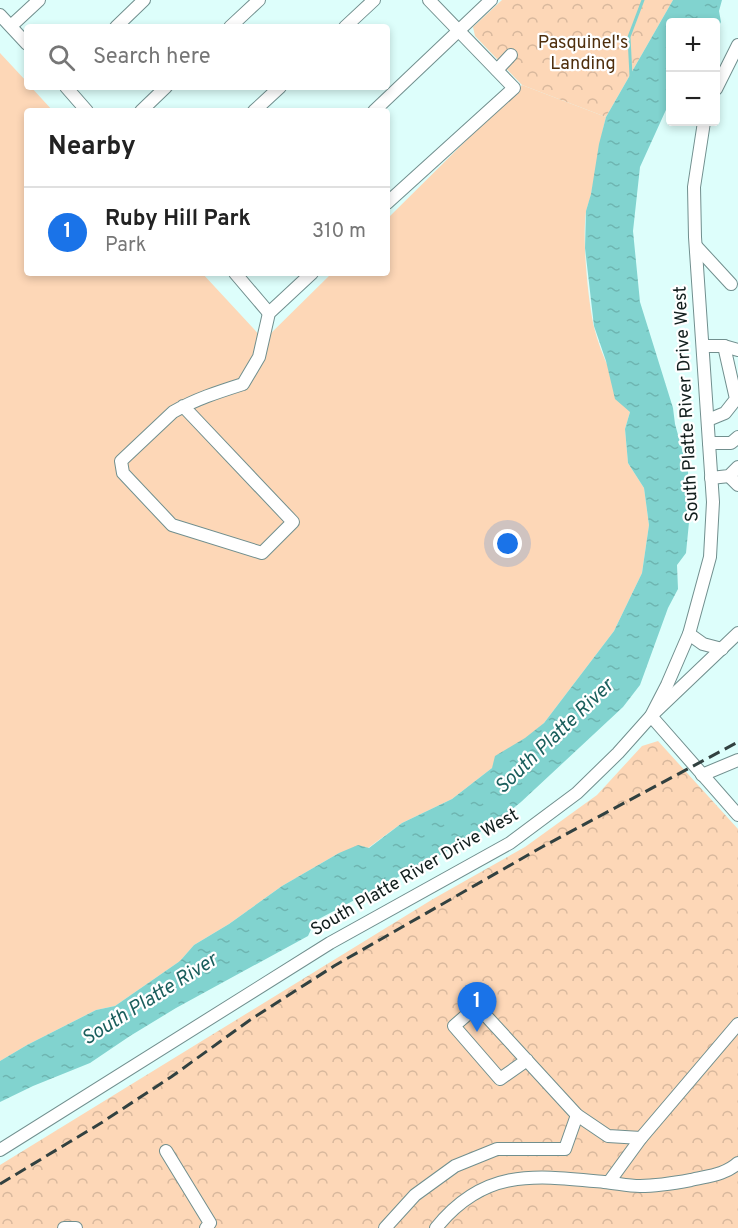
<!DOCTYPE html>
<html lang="en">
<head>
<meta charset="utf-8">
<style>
	:root { --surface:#fff; --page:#f6f6f6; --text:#222; --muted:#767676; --line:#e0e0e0; --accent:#1a73e8 }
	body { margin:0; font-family:Overpass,sans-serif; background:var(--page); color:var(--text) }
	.controls { position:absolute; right:18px; top:18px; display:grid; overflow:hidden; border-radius:6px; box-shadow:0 3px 9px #0003 }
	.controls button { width:54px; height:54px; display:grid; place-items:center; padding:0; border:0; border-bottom:2px solid var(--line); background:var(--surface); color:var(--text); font:30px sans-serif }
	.you { position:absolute; left:508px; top:544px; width:21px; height:21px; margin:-15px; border:4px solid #fff; border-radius:50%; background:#1a73e8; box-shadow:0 0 0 9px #1a73e833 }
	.badge { display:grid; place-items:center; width:39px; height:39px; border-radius:50%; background:var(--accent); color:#fff; font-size:20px; font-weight:700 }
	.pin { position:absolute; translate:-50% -50px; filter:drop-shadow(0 2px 3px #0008) }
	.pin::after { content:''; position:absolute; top:32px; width:21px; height:18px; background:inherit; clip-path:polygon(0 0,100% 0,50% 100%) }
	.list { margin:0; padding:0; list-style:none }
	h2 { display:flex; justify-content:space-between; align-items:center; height:78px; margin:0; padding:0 24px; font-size:26px }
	h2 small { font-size:20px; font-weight:400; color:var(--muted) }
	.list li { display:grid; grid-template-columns:39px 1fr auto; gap:18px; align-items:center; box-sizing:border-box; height:90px; padding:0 24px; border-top:2px solid var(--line) }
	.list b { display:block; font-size:22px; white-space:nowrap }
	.list p { margin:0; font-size:20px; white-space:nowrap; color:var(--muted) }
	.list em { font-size:20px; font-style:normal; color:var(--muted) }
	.icon { flex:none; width:33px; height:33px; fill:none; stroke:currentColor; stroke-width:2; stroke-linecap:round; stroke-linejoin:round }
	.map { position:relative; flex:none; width:738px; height:1228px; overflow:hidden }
	.search { position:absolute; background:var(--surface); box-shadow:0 3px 9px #0003; left:24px; top:24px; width:366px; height:66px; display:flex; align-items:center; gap:15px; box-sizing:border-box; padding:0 21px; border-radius:6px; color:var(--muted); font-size:22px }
	.panel { position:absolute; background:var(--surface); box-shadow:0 3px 9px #0003; left:24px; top:108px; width:366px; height:168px; border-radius:6px }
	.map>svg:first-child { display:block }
	.grass { fill:#fdd7b7 }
	.forest { fill:url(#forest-crowns) }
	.water { fill:url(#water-ripples) }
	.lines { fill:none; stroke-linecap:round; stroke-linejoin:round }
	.stream { stroke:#81d3cf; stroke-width:3 }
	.minor-casing { stroke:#718f8e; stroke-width:14 }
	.minor { stroke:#fff; stroke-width:12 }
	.rail { stroke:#324140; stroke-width:3; stroke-dasharray:12 6; stroke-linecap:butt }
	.labels { text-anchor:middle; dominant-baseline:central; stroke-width:4.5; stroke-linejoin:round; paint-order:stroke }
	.park-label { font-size:18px; fill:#4f2f0d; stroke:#fff }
	.street-label { font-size:18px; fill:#121e1d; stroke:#fff }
	.water-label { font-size:20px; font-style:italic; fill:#1b5f5d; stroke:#fff }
</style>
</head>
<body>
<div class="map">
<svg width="738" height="1228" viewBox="0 0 738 1228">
	<defs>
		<pattern id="forest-crowns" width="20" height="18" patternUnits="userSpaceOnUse" patternTransform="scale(1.5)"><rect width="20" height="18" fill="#fdd7b7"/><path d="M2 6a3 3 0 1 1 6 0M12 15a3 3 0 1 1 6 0" fill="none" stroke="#d8b89d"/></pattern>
		<pattern id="water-ripples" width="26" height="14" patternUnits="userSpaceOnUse" patternTransform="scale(1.5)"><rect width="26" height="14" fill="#81d3cf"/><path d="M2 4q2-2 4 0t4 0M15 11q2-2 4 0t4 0" fill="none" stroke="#6eb5b1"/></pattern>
	</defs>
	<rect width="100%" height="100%" fill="#ddfefb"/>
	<path class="grass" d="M0 53 27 82V87H31L53 111H27V273H202L264 340 332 273H387V219L522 85 606 117C599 143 597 169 591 194 590 200 587 206 586 212 582 239 588 300 594 327 601 357 617 384 630 412L625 429 628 463 644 488 649 525 642 573 614 631 544 723 492 768 452 799 402 823 368 848 339 853 282 886 229 924 194 945 180 961 115 1006 96 1010 27 1045 0 1061Z"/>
	<g class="forest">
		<polygon points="502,0 673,0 606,117 522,85 475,36 473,27"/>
		<polygon points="658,741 738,829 738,1228 0,1228 0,1165 433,899 525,847 597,795 642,746"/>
	</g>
	<polygon class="water" points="673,0 722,0 719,11 721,22 716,31 716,22 670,22 670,101 640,167 633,231 640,302 673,408 675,424 688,471 690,512 686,553 677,565 678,589 668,608 640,685 623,707 521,802 500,819 466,841 315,921 308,936 176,1008 130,1036 90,1063 33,1086 0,1102 0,1061 27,1045 96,1010 115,1006 180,961 194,945 229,924 282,886 339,853 358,845 369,848 402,823 452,799 492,768 495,756 525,738 544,723 614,631 642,573 649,525 644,488 628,463 625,429 630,412 615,399 606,361 594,326 585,248 586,211 591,194 599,144 606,117"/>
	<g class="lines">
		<polyline class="stream" points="631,76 629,37 643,0"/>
		<g class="minor-casing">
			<g id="minor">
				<polyline points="0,15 27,44"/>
				<polyline points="11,26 39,0"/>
				<polyline points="116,27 144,0"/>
				<polyline points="230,27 259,0"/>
				<polyline points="345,27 374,0"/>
				<polyline points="497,70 511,55"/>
				<polyline points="66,87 87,111"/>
				<polyline points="716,89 738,45"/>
				<polyline points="141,111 166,87"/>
				<polyline points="254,111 280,87"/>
				<polyline points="374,111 491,0"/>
				<polyline points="387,203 514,88 429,0"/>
				<polyline points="696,246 731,284"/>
				<polyline points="235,273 269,313"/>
				<polyline points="703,346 724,346 736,399 725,413 708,420"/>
				<polyline points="724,346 738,350"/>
				<path d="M183 406 293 522 262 553 172 525 123 473 121 461 173 412C196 399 218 392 243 384L259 357 269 313 312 273"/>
				<polyline points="709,443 731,443 738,437"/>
				<polyline points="729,476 738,485"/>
				<polyline points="711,478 729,476 738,467"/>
				<polyline points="738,633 651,716 738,815"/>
				<polyline points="689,634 703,644 722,649"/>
				<polyline points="702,775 738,760"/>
				<polyline points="527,1060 500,1079 454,1026 477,1006 577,1115 608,1136 641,1138"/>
				<polyline points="0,1150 330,943 510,843 577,793 618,753 651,716 667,685 689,634 710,557 713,502 695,237 694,187 704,122"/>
				<polyline points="166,1151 210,1223 206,1228"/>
				<polyline points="609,1182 641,1138 738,1024"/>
				<polyline points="64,1228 76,1228"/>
				<polyline points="385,1228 415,1195 455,1166 497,1149 565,1149 577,1115"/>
				<path d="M436 1228C484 1168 534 1175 604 1182 616 1183 628 1186 640 1186 657 1186 675 1183 691 1180 707 1176 725 1175 738 1163"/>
			</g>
		</g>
		<use href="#minor" class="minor"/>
		<polyline class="rail" points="0,1184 101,1123 171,1077 250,1020 334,966 542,847 738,742"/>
	</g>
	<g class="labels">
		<g class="park-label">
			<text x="583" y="43">Pasquinel's<tspan x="583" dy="21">Landing</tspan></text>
		</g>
		<g class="street-label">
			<text transform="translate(687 404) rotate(-93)">South Platte River Drive West</text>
			<text transform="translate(415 873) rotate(-30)">South Platte River Drive West</text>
		</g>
		<g class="water-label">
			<text transform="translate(555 737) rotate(-44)">South Platte River</text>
			<text transform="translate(150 1000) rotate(-32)">South Platte River</text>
		</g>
	</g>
</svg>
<div class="controls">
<button>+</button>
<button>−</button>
</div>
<div class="you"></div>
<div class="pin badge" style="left:477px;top:1032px">1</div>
<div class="search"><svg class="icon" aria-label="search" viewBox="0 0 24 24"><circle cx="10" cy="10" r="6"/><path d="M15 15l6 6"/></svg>Search here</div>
<section class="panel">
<h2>Nearby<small></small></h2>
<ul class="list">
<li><span class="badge">1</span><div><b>Ruby Hill Park</b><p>Park</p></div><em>310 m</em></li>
</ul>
</section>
</div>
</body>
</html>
